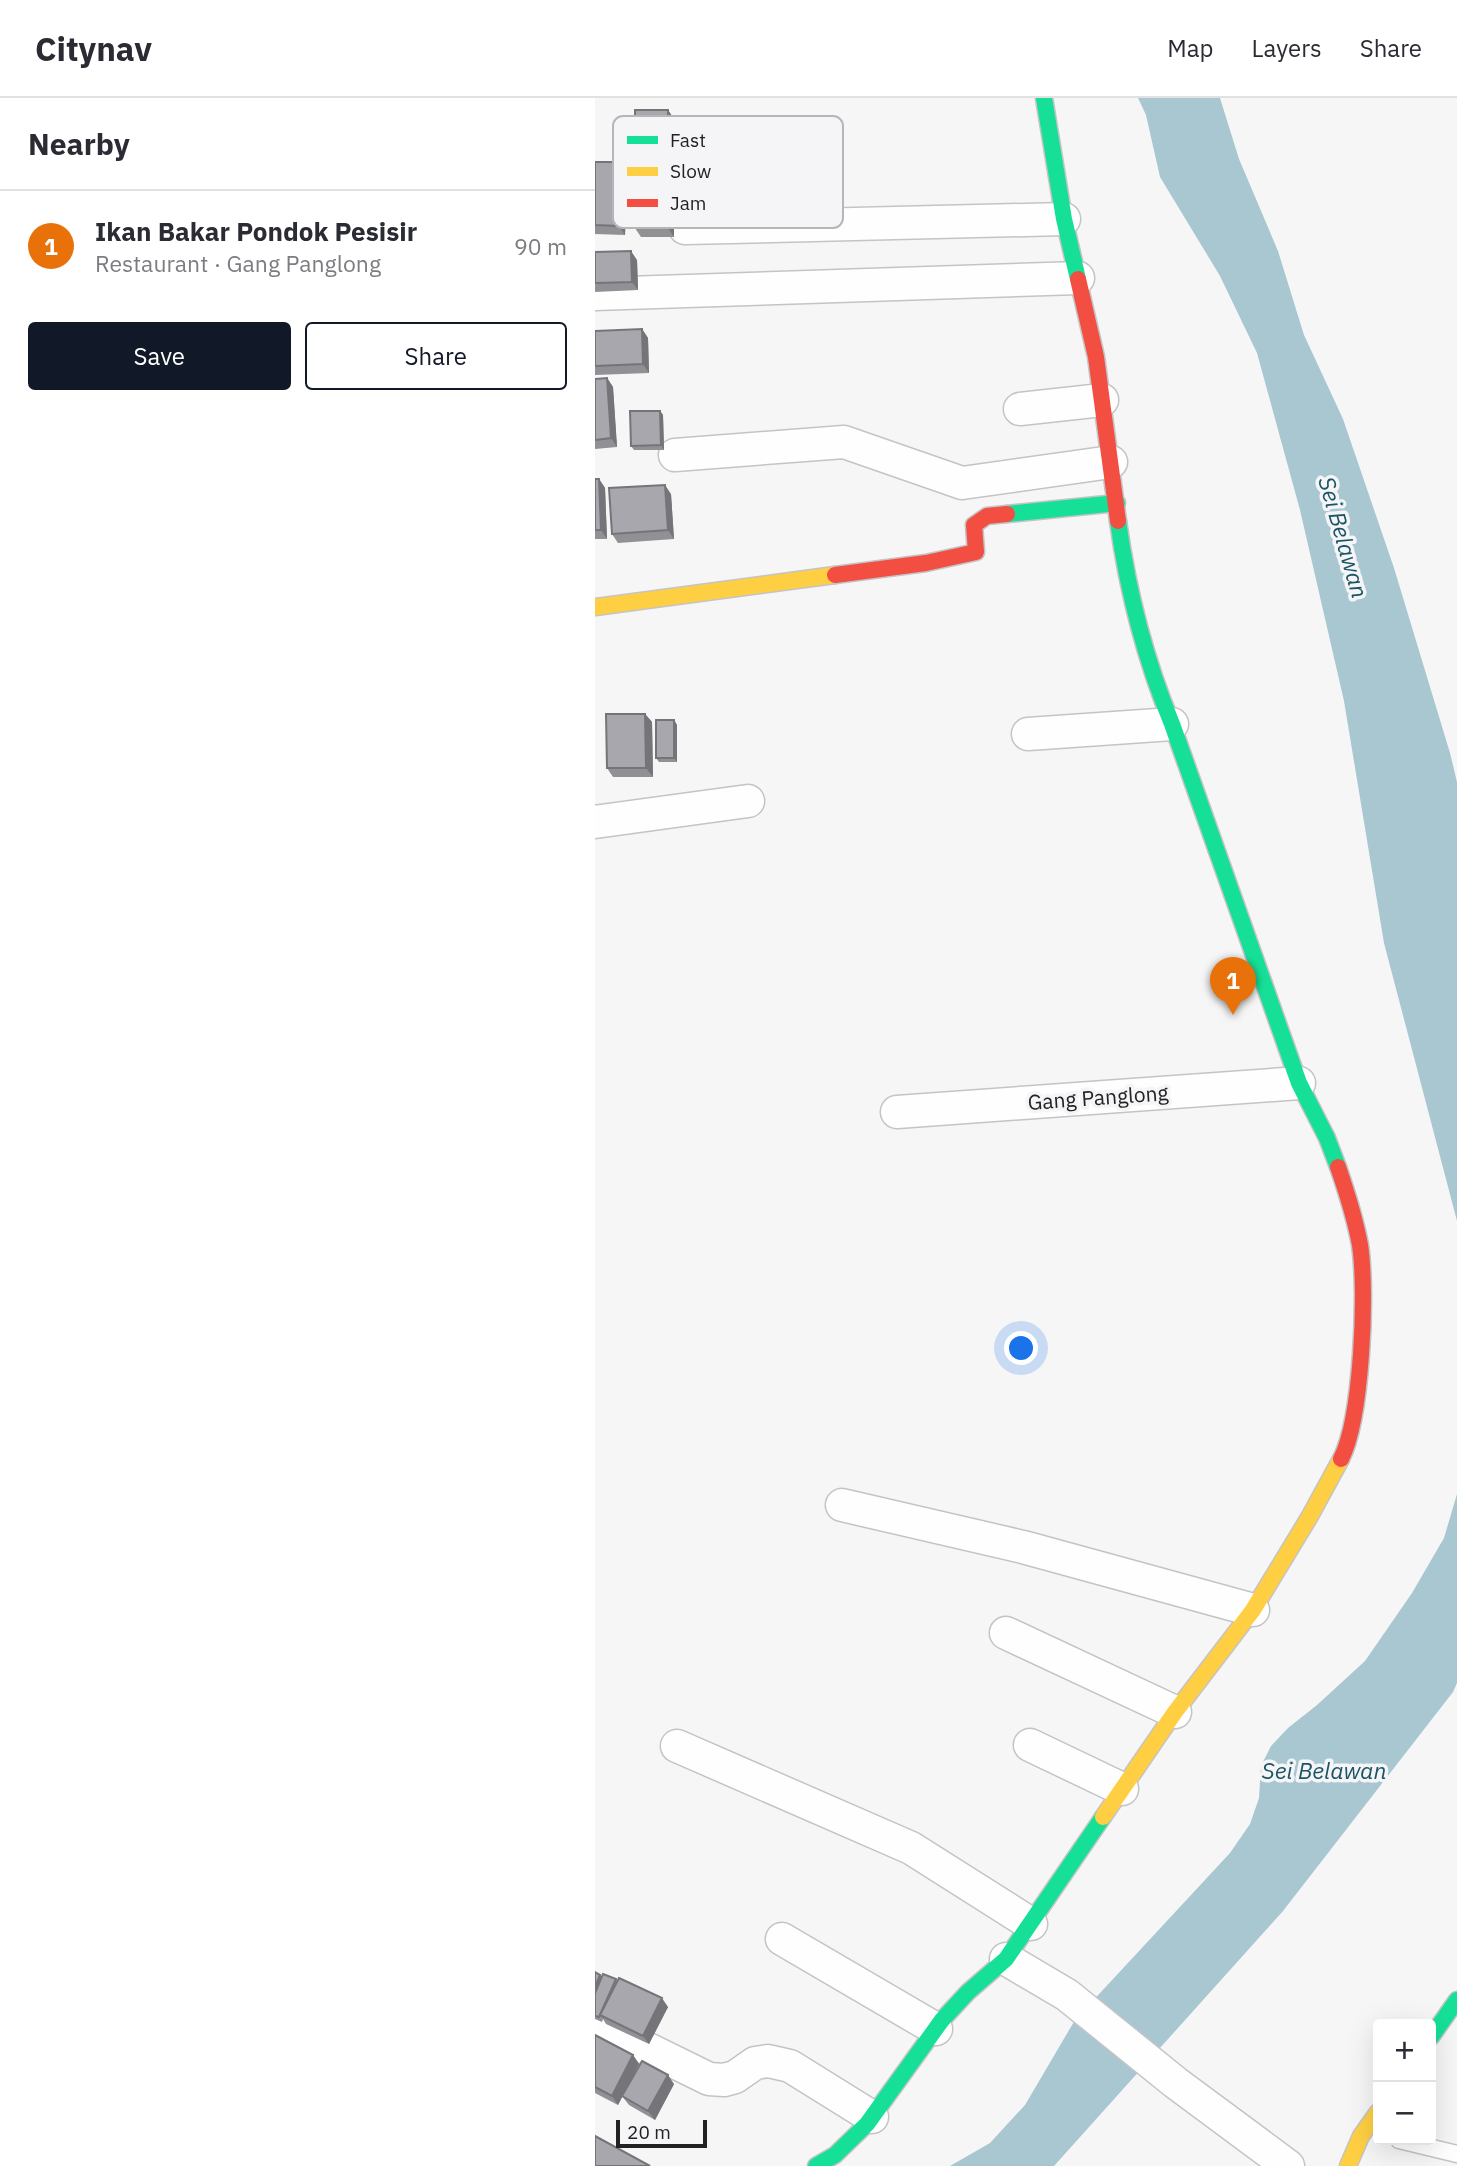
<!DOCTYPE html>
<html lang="en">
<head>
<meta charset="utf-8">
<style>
	:root { --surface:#fff; --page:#f2f2f3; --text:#2b2b33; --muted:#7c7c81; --line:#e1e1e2; --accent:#111827 }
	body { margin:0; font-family:"IBM Plex Sans",sans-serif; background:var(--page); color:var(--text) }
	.controls { position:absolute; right:21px; bottom:21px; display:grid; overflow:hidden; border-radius:7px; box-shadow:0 7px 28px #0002 }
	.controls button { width:63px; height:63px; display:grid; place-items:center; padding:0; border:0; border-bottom:2px solid var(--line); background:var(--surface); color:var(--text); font:35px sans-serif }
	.scale { position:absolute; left:21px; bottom:18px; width:91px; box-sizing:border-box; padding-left:7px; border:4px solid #222223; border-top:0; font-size:19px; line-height:24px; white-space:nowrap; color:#222223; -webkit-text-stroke:5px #f5f5f8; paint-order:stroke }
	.you { position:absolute; left:427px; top:1251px; width:24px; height:24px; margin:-18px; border:5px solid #fff; border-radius:50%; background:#1a73e8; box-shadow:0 0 0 10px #1a73e833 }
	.badge { display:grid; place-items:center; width:46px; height:46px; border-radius:50%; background:var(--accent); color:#fff; font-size:23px; font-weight:700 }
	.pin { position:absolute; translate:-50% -58px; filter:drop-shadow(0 2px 4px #0008) }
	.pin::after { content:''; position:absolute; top:37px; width:24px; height:21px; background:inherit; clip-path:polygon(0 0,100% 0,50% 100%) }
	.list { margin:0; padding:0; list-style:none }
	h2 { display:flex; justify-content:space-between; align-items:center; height:91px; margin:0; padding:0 28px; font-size:30px }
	h2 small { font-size:23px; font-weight:400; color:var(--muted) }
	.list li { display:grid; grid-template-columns:46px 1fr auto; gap:21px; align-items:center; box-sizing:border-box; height:112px; padding:0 28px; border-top:2px solid var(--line) }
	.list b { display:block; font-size:26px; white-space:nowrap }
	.list p { margin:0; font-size:23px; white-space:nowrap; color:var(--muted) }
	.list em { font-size:23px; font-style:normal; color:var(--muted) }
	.actions { display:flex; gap:14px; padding:21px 28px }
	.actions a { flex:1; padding:16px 0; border:2px solid var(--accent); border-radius:7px; text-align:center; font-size:24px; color:var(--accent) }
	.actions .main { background:var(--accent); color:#fff }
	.map { position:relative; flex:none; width:862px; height:2068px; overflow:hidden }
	header { display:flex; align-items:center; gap:42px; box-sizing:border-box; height:98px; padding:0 35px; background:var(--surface); border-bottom:2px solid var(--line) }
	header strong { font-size:33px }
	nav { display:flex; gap:38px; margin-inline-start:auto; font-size:24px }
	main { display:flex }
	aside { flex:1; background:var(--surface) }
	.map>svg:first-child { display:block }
	.water { fill:#a9c7d0 }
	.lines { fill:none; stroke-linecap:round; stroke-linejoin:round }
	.lane-casing { stroke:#c4c4c6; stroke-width:19 }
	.street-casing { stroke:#c4c4c6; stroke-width:35 }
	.fast-casing { stroke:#c4c4c6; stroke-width:19 }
	.slow-casing { stroke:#c4c4c6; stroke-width:19 }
	.jam-casing { stroke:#c4c4c6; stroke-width:19 }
	.lane { stroke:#fefefe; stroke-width:16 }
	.street { stroke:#fefefe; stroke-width:32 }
	.fast { stroke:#16e098; stroke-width:16 }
	.slow { stroke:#ffcf43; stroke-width:16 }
	.jam { stroke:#f24e42; stroke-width:16 }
	.wall { fill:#909095 }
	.shaded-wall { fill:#757579 }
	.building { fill:#a7a7ad; stroke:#757579; stroke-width:2 }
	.labels { text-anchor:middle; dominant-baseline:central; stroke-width:7; stroke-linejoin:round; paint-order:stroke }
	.street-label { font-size:21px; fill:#222223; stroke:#f5f5f8 }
	.water-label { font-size:23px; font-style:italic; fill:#1b5563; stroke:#f5f5f8 }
	.key { fill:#f5f5f8; stroke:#b6b6b8; stroke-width:2 }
	.key-label { font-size:19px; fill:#222223 }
</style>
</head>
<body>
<header>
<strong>Citynav</strong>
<nav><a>Map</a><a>Layers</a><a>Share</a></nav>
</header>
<main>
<aside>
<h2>Nearby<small></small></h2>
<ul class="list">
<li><span class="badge" style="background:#e8710a">1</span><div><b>Ikan Bakar Pondok Pesisir</b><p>Restaurant · Gang Panglong</p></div><em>90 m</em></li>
</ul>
<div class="actions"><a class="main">Save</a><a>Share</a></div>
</aside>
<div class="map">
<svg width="862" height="2068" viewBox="0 0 862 2068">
	<rect width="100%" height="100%" fill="#f6f6f7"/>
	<g class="water">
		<polygon points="543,0 625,0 644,61 683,153 709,237 748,321 799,470 855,655 862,684 862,1123 789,845 749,603 705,412 662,255 625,178 565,79 551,17"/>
		<polygon points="862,1396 862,1585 858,1594 688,1813 459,2068 355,2068 395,2045 430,2007 480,1922 635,1755 655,1726 664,1700 666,1668 676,1648 693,1630 722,1607 770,1563 817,1495 849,1440"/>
	</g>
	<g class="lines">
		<g class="lane-casing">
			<polyline id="lane" points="804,2042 862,2056"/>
		</g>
		<g class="street-casing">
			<g id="street">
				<polyline points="90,130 469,121"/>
				<polyline points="0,196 483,180"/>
				<polyline points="425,311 507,302"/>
				<polyline points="80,357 249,344 367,385 516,364"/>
				<polyline points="433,636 577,626"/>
				<polyline points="0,724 153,703"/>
				<polyline points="302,1014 704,985"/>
				<polyline points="247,1407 428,1449 658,1512"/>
				<polyline points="411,1535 580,1614"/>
				<polyline points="435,1647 527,1691"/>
				<polyline points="82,1648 316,1750 436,1826"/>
				<polyline points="187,1841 341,1931"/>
				<polyline points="411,1861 472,1897 581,1985 693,2068"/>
				<polyline points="0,1925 114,1981 129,1982 140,1979 160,1965 173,1963 195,1968 277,2019"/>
			</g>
		</g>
		<g class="fast-casing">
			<g id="fast">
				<polyline points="449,0 469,121 483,181"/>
				<polyline points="412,416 522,405"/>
				<path d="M523 423C533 495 549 559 577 626L704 985 732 1040 743 1069"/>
				<polyline points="836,1939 862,1902"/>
				<polyline points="221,2068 240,2057 272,2026 347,1922 373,1894 411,1861 508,1719"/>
			</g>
		</g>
		<g class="slow-casing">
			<g id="slow">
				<polyline points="0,509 240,477"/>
				<polyline points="508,1719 580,1614 658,1512 715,1418 746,1361"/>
				<polyline points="753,2068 766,2038 783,2014"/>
			</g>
		</g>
		<g class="jam-casing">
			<g id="jam">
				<polyline points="483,181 501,259 523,423"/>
				<polyline points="240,477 331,465 381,454 379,427 392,418 412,416"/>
				<path d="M743 1069C752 1095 760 1120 765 1147 772 1194 767 1320 746 1361"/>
			</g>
		</g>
		<use href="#lane" class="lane"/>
		<use href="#street" class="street"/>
		<use href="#fast" class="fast"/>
		<use href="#slow" class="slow"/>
		<use href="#jam" class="jam"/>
	</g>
	<g class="wall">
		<polygon points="73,12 79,21 79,139 46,139 40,130"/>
		<polygon points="0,64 32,73 30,137 0,136"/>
		<polygon points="0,154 42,162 43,192 0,194"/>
		<polygon points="47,231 53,240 54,275 0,277 0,233"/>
		<polygon points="12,280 18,289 22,349 0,351 0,281"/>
		<polygon points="65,313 68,317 69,352 39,352 36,348"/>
		<polygon points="0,381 4,381 10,390 12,441 0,441"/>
		<polygon points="76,396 79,441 23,445 17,436"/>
		<polygon points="50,616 57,624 58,679 18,679 12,670"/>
		<polygon points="79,622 82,627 82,664 64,664 61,660"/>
		<polygon points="0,1874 5,1877 7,1879 21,1881 22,1883 73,1909 54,1946 11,1926 8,1921 7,1924 0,1921"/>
		<polygon points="0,1937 38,1957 44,1966 23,2007 0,1995"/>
		<polygon points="79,1986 60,2022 34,2007 27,1998"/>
	</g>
	<g class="shaded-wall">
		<polygon points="73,12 79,21 79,139 73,130"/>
		<polygon points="26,64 32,73 30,137 24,128"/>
		<polygon points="36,153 42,162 43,192 37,184"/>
		<polygon points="47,231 53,240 54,275 48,266"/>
		<polygon points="12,280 18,289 22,349 16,340"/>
		<polygon points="65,313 68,317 69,352 66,347"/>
		<polygon points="4,381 10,390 12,441 6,432"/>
		<polygon points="70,387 76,396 79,441 73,432"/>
		<polygon points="50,616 57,624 58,679 51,670"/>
		<polygon points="79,622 82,627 82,664 79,660"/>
		<polygon points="5,1877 9,1881 0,1900 0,1889"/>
		<polygon points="67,1900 73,1909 54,1946 48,1938"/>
		<polygon points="38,1957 44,1966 23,2007 17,1998"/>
		<polygon points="73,1977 79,1986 60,2022 53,2013"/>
	</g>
	<g class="building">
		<rect x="40" y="12" width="33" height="118"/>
		<polygon points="0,64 26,64 24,128 0,127"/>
		<polygon points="36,153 37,184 0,185 0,154"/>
		<polygon points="47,231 48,266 0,268 0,233"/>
		<polygon points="12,280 16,340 0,342 0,281"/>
		<polygon points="35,313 65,313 66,347 36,348"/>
		<polygon points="0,381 4,381 6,432 0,432"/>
		<polygon points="70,387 73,432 17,436 14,390"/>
		<polygon points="11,616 50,616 51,670 12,670"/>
		<rect x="61" y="622" width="18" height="38"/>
		<polygon points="0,1874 5,1877 0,1889"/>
		<polygon points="8,1876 21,1881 4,1919 0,1918 0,1895"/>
		<polygon points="24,1880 67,1900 48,1938 5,1917"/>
		<polygon points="0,1937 38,1957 17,1998 0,1989"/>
		<polygon points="47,1963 73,1977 53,2013 27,1998"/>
		<polygon points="0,2038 55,2068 0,2068"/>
	</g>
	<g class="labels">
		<g class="street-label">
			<text transform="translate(503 999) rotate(-4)">Gang Panglong</text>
		</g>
		<g class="water-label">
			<text transform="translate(749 439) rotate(74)">Sei Belawan</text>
			<text x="729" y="1672">Sei Belawan</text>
		</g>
	</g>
	<rect x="18" y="18" width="230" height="112" rx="10" class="key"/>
	<rect x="32" y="38" width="31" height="8" fill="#16e098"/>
	<rect x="32" y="69" width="31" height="9" fill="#ffcf43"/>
	<rect x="32" y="101" width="31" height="8" fill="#f24e42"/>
	<g class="key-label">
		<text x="75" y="49">Fast</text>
		<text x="75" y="80">Slow</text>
		<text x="75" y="112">Jam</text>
	</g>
</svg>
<div class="controls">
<button>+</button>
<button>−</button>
</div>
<div class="scale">20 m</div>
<div class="you"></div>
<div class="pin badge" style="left:638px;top:917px;background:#e8710a">1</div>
</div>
</main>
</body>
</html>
